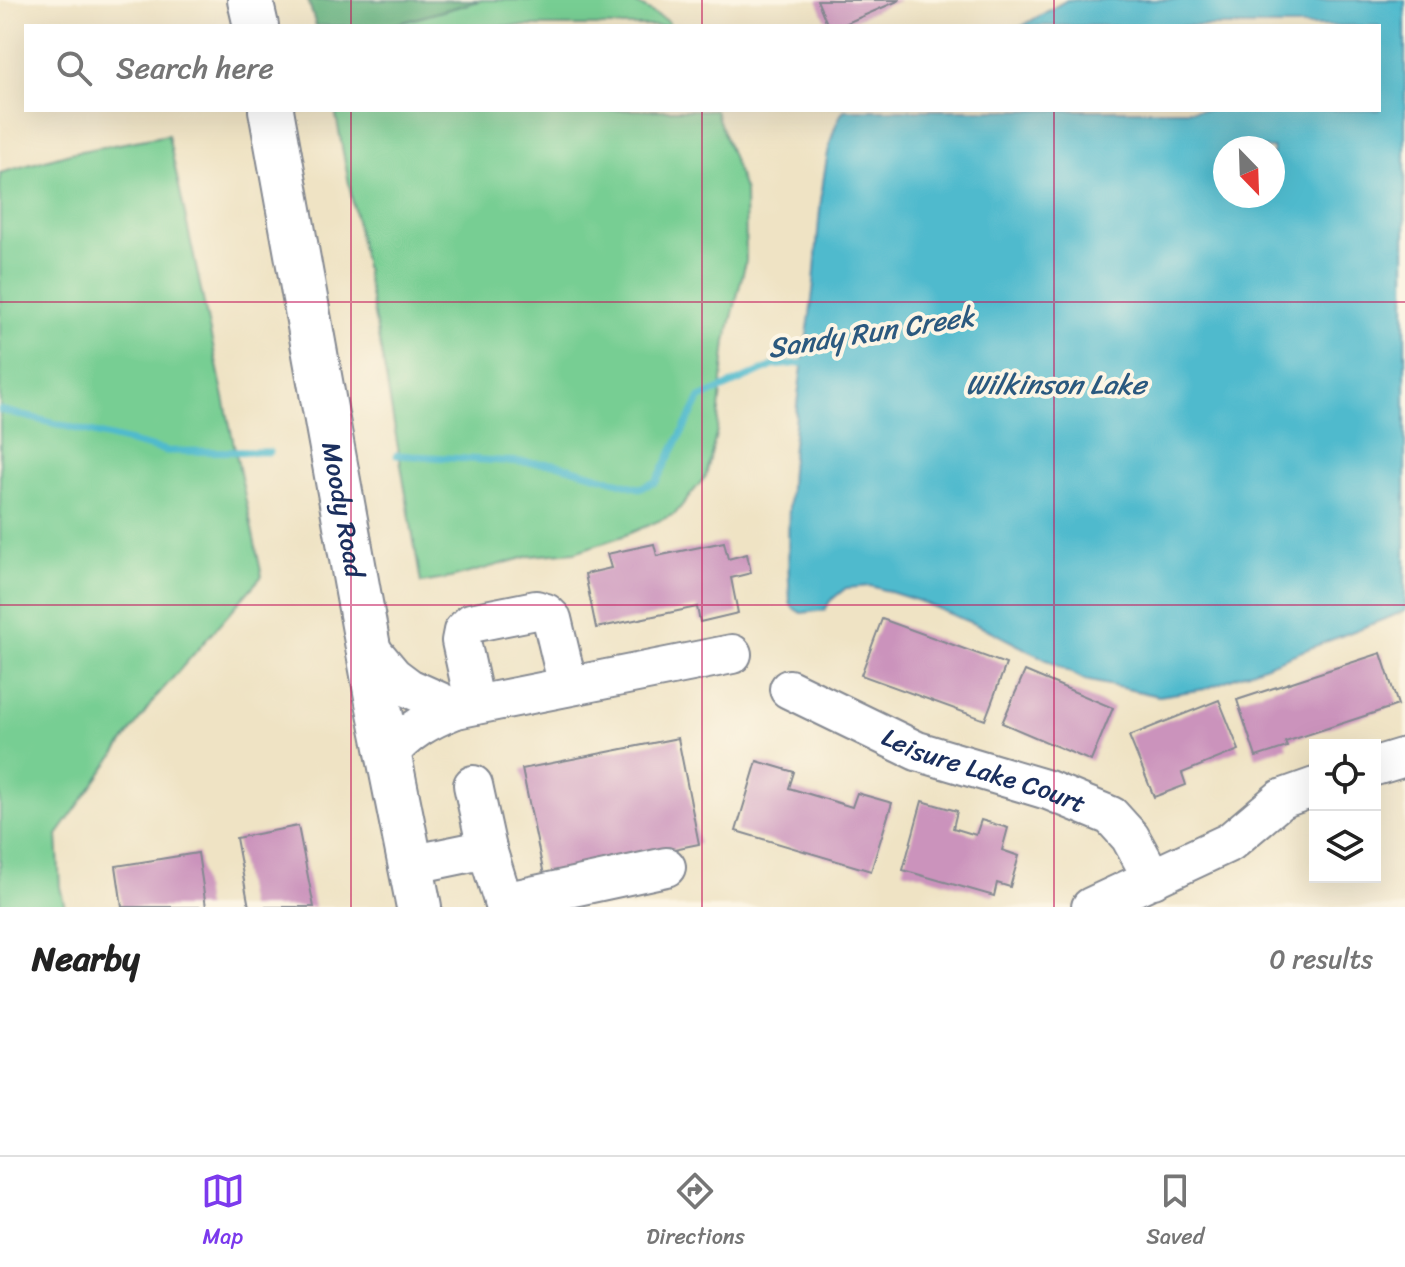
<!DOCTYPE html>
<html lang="en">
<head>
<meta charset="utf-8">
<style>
	:root { --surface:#fff; --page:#f2f2f2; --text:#222; --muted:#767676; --line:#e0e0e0; --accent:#7c3aed }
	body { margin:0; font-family:Sriracha,sans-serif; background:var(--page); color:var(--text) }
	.controls { position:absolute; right:24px; bottom:24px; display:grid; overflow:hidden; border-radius:0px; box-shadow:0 8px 32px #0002 }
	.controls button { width:72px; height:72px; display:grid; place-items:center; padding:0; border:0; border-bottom:2px solid var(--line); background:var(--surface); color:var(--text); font:40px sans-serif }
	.compass { position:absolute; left:1213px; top:136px; width:72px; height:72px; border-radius:50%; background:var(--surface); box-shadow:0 8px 32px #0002; rotate:157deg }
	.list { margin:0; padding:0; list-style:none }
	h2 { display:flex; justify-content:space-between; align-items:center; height:104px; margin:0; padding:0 32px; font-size:34px }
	h2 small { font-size:26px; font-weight:400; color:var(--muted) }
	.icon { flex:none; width:44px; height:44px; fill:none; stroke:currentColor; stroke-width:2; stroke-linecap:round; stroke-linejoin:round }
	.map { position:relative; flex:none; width:1405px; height:907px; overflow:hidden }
	.search { position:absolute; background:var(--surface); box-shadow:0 8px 32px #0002; left:24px; right:24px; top:24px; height:88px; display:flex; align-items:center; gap:20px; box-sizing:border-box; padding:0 28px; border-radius:0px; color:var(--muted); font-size:30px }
	.sheet { height:248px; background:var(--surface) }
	nav { display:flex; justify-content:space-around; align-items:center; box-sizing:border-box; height:112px; border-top:2px solid var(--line); background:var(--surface); font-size:22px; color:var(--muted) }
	nav a { display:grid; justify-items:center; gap:4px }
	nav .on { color:var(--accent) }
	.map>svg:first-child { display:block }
	.green { fill:#77ce93; stroke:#497e78; stroke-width:2 }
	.forest { fill:#61b17d; stroke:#3e706e; stroke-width:2 }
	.water { fill:#50bacd; stroke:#367496; stroke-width:2; fill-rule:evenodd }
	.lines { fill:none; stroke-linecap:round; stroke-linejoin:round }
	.stream { stroke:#50bacd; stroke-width:7 }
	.building { fill:#cb93bc }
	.minor-casing { stroke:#858991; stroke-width:42 }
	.major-casing { stroke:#858991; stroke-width:48 }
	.minor { stroke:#fff; stroke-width:38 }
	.major { stroke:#fff; stroke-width:44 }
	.grid { fill:none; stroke:#c2185b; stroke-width:2; stroke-opacity:0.55 }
	.labels { text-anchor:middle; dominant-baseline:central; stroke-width:8; stroke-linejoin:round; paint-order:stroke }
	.street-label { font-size:26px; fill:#1b2f5e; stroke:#fcf5e5 }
	.water-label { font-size:28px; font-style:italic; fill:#2b597f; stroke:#fcf5e5 }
</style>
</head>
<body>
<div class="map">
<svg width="1405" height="907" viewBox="0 0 1405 907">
	<rect width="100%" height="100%" fill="#fcf5e5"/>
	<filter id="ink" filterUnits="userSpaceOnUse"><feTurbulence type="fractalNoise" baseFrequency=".0125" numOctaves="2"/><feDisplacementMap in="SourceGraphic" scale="16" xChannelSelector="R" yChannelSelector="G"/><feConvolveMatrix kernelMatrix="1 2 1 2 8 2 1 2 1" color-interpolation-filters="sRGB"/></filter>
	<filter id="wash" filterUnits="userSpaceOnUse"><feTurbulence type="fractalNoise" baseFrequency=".006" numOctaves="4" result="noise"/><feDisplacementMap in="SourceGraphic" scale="32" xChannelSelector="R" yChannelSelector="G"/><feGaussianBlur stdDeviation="1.8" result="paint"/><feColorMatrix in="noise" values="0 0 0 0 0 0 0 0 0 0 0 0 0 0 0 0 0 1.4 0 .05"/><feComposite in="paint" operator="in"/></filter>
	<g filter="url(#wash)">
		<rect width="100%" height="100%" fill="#efe3c4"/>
		<g class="green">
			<polygon points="482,0 630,0 668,21 670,26 389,26"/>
			<polygon points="335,110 715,110 745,192 746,261 726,341 717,430 706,476 675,514 623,536 575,552 530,556 451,578 421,583 387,383"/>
			<polygon points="168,135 262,576 156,697 57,835 60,887 65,907 0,907 0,173 70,153"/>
		</g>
		<polygon class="forest" points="308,0 481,0 389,26 316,26"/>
		<path class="water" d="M1067 0H1405V611L1205 689 1159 696 1085 680 991 631 919 601 871 586 846 588 830 601 825 610 802 613 793 608 790 603C786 540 789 477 796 415 800 370 810 326 814 282 818 242 821 139 844 110H1379V26H1022ZM1225 148H1273V196H1225Z"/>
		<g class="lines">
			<g class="stream">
				<polyline points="0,410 167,451 269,452"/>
				<polyline points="397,455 556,464 639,488 656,482 700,398 773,366 812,362"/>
			</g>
		</g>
		<g id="blocks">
			<g class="building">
				<polygon points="817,0 900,0 840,26 828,26"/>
				<polygon points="724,542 728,559 747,554 751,573 731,578 738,613 700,622 697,607 596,628 585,574 611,568 607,554 654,544 657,556"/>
				<polygon points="882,619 1006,664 985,720 861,675"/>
				<polygon points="1381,653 1398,705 1285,742 1287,747 1256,757 1237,700"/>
				<polygon points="1025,671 1113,708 1091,761 1002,723"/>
				<polygon points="1219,700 1239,750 1182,773 1186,785 1154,797 1129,736"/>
				<polygon points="678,738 699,844 544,875 522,769"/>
				<polygon points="757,761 794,772 789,788 852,807 857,793 892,803 871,871 736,831"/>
				<polygon points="922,801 957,811 953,828 976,835 981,820 1008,828 1002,850 1019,856 1010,887 997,883 994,896 903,870"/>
				<polygon points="298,826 314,907 249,907 236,838"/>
				<polygon points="198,853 206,907 122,907 116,866"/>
			</g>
		</g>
	</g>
	<g filter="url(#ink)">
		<use href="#blocks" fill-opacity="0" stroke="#858991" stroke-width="2"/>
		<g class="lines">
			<g class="minor-casing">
				<g id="minor">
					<polyline points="367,645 393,676 409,688 456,709"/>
					<path id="s1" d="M789 689 917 751 1048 790 1111 816 1130 837 1153 879"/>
					<polyline points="475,705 461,641 463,631 471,623 536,610 546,613 552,619 568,686"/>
					<path d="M388 755C408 731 428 720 456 709L732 654"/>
					<polyline points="1375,766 1405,757"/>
					<polyline points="473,785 487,849"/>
					<polyline points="410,865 487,849 505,907"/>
					<polyline points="503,902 666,867"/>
					<polyline points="1091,907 1230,842 1281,799 1315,787"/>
				</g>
			</g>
			<g class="major-casing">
				<g id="major">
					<polyline points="250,0 256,26"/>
					<path id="s2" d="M271 110 377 697 419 907"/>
				</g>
			</g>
			<use href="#minor" class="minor"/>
			<use href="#major" class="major"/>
		</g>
	</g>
	<path class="grid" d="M351 0V26M702 0V26M1054 0V26M351 110V907M702 110V907M1054 110V907M0 302H1405M0 605H1405"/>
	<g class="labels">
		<g class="street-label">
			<text stroke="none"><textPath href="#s2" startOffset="406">Moody Road</textPath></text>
			<text stroke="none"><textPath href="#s1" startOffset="212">Leisure Lake Court</textPath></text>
		</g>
		<g class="water-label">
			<text transform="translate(871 332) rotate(-9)">Sandy Run Creek</text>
			<text x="1056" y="384">Wilkinson Lake</text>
		</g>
	</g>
</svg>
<div class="controls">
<button><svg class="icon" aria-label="locate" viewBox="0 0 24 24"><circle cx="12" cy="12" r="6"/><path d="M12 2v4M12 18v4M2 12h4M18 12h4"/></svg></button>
<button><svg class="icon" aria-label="layers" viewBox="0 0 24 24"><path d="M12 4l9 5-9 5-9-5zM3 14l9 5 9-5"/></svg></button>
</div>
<svg class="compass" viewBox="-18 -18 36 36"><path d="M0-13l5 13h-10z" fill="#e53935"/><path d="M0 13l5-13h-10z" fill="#767676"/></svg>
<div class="search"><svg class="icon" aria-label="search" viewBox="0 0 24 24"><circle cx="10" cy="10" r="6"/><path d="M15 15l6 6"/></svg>Search here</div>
</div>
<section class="sheet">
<h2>Nearby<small>0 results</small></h2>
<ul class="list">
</ul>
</section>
<nav>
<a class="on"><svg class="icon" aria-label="map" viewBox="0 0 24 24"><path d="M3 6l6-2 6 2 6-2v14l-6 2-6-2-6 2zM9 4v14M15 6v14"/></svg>Map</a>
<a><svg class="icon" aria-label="directions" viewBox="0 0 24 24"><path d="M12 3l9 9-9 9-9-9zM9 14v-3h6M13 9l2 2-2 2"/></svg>Directions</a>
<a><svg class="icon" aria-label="saved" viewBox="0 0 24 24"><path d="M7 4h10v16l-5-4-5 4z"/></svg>Saved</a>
</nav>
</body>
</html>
